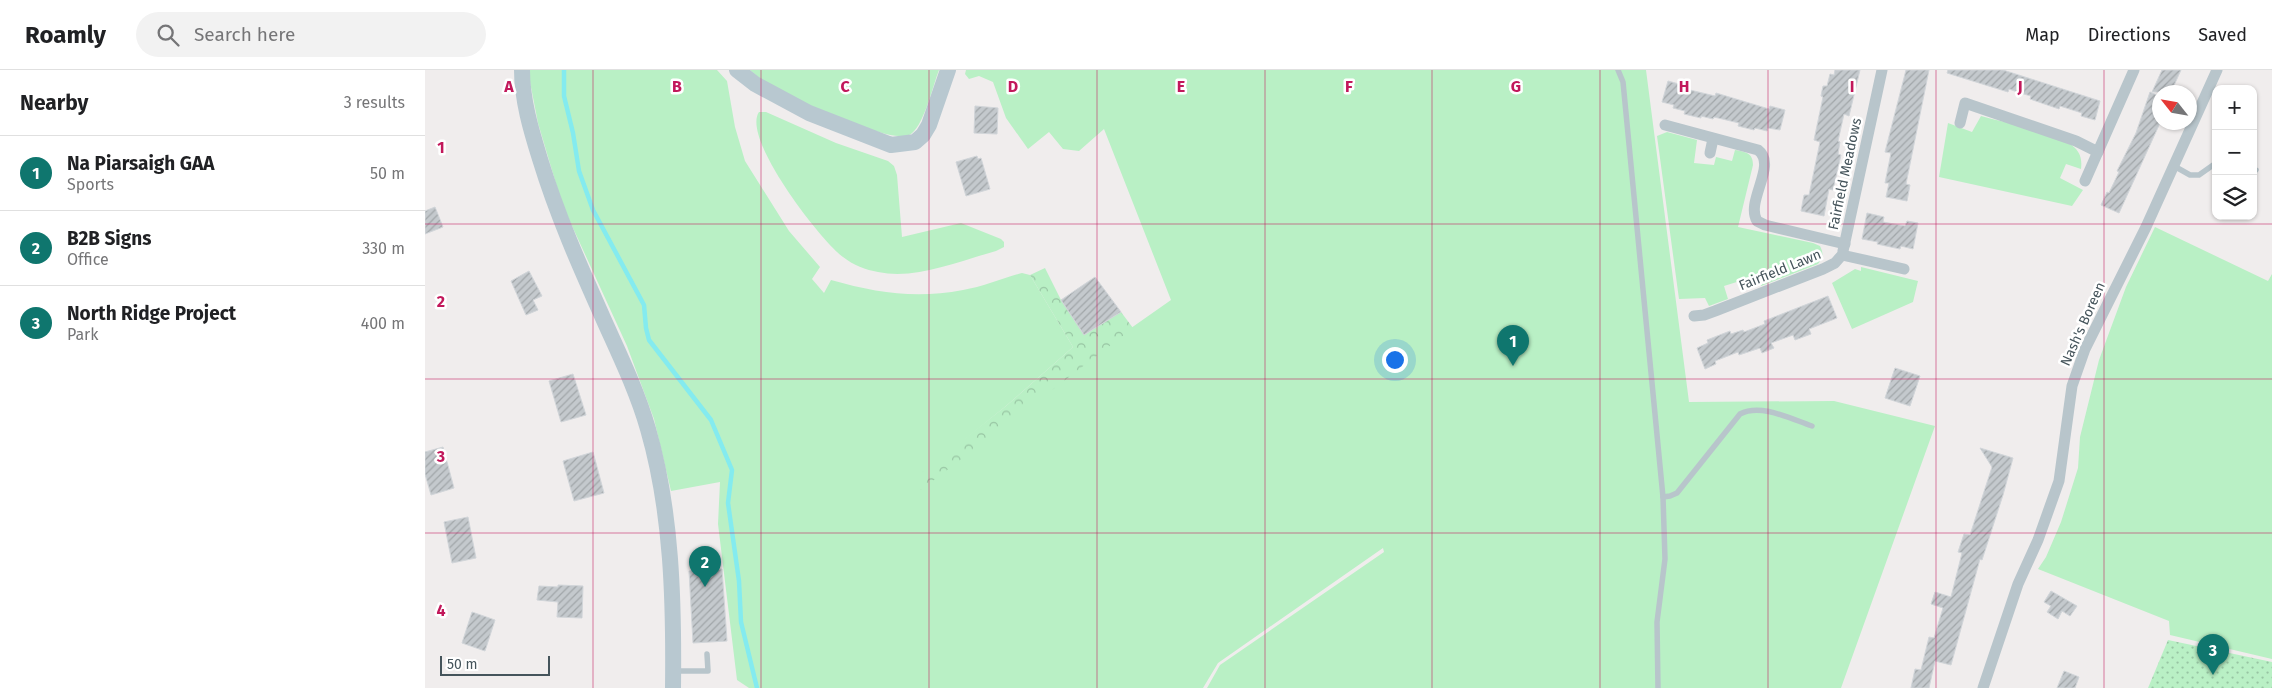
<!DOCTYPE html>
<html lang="en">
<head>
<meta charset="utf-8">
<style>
	:root { --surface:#fff; --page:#f2f2f2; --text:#202124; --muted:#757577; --line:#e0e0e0; --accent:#0f766e }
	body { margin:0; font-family:"Fira Sans",sans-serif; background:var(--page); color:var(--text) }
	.controls { position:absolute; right:15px; top:15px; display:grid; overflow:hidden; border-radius:10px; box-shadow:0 1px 4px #0004 }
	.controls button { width:45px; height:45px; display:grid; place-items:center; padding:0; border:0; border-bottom:1px solid var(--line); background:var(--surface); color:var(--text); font:25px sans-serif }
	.compass { position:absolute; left:1727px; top:15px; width:45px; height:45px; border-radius:50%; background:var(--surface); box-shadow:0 1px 4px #0004; rotate:301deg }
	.scale { position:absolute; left:15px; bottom:12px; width:110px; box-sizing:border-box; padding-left:5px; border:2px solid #45545b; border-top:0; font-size:14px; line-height:18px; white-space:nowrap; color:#45545b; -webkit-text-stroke:4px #fff; paint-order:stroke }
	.you { position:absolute; left:969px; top:289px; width:18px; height:18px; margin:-12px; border:4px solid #fff; border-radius:50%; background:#1a73e8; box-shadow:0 0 0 8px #1a73e833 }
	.badge { display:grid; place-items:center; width:32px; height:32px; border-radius:50%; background:var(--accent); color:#fff; font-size:16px; font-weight:700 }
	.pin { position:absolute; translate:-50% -41px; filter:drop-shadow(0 1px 2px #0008) }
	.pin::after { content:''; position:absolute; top:26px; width:18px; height:15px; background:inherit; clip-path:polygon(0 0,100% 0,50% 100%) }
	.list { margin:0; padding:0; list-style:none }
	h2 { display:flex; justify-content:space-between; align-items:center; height:65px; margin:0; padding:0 20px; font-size:21px }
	h2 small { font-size:16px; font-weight:400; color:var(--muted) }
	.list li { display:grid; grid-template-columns:32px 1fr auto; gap:15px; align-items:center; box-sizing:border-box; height:75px; padding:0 20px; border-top:1px solid var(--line) }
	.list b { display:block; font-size:19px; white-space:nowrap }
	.list p { margin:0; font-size:16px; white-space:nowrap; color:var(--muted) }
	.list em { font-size:16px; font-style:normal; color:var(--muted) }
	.icon { flex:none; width:28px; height:28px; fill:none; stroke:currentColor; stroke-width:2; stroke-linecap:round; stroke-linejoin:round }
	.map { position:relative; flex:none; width:1847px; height:618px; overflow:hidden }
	header { display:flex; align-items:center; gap:30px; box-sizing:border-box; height:70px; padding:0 25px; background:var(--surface); border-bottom:1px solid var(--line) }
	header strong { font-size:24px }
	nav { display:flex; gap:28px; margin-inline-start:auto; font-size:18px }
	.search { width:350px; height:45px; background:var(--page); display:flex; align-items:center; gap:12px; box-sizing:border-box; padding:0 18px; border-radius:28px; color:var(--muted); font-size:19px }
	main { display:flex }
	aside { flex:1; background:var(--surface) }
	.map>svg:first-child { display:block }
	.grass { fill:#b9f0c5 }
	.forest { fill:url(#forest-crowns) }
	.park { fill:url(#park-dots) }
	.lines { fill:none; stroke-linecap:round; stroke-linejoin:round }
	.stream { stroke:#84ebef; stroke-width:4.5 }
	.building { fill:url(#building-hatch); stroke:#d1d5d9 }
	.lane { stroke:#b8c5cb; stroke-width:5.5 }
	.street { stroke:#b8c5cb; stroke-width:11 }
	.secondary { stroke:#b8c8d0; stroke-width:16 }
	.grid { fill:none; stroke:#c2185b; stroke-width:1; stroke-opacity:0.55 }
	.labels { text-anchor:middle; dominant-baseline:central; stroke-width:5; stroke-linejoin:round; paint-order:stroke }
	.street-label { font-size:14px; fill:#45545b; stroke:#fff }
	.grid-label { font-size:16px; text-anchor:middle; font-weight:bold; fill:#c2185b; stroke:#fff; stroke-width:5; stroke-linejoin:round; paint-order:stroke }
</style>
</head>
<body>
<header>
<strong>Roamly</strong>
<div class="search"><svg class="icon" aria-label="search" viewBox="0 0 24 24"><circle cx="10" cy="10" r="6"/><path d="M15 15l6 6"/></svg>Search here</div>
<nav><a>Map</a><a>Directions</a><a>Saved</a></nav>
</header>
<main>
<aside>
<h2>Nearby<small>3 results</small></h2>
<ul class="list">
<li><span class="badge">1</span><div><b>Na Piarsaigh GAA</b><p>Sports</p></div><em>50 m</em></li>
<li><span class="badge">2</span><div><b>B2B Signs</b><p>Office</p></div><em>330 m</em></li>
<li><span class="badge">3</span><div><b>North Ridge Project</b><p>Park</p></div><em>400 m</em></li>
</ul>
</aside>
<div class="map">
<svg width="1847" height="618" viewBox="0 0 1847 618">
	<defs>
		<pattern id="forest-crowns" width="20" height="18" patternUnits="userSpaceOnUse" patternTransform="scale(1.25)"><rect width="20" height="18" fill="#b9f0c5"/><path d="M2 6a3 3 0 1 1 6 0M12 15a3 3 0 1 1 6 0" fill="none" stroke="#98c5a3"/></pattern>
		<pattern id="park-dots" width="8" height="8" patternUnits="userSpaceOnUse" patternTransform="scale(1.25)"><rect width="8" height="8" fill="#b9f0c5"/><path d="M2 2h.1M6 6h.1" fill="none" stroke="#98c5a3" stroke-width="1.8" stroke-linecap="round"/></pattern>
		<pattern id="building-hatch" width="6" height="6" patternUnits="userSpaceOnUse" patternTransform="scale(1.25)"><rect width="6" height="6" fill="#c4c9cd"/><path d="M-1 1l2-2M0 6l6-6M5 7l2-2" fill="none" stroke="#a1a6a9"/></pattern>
	</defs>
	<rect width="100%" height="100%" fill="#f0eded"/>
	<g class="grass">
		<path d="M105 0H292L302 11 310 57 320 91 364 161 395 197 387 209 399 223 406 210C452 223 491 229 538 220 558 217 578 208 597 203L605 205 648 277 581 336 491 409 746 230 679 59 654 81 638 79 624 62 603 79 581 48 568 12 554 6 544 9 540 4 541 0H1221L1264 332 1409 331 1510 356 1416 618H782L795 595 959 482 958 478 793 593 778 618H324L312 610 293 454 295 412 246 421 229 349 202 276 137 134 113 53 105 12Z"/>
		<path d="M325 0H514C508 15 498 59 484 65 463 74 364 27 343 15 337 11 331 5 325 0Z"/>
		<path d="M334 42H341L411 73 463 91 469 96 472 105 477 167 536 153 576 169 579 172V177L571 181C534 191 491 210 453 202 441 200 428 195 418 187 396 171 316 68 334 42Z"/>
		<path d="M1556 46C1577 52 1636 63 1650 78 1656 84 1657 91 1656 99L1641 94 1635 108 1658 120 1647 136 1514 107 1523 53 1547 62Z"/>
		<path d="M1242 62 1272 70 1269 93 1289 95 1291 87 1307 91 1310 80C1321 82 1328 83 1328 95L1313 157 1388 173 1395 176C1399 184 1398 188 1393 194L1336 216 1331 206 1299 216 1303 229 1284 236 1280 228 1254 229 1232 66Z"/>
		<polygon points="1730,157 1843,211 1847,204 1847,589 1745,565 1744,551 1613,499 1621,487 1636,452 1653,398 1655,367 1674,290 1701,217"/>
		<polygon points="1436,197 1493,211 1488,232 1427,259 1407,213 1430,199 1436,201"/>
	</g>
	<polygon class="forest" points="620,198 636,230 659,265 696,242 708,258 496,420 490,408 581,336 648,277 605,205"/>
	<polygon class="park" points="1743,570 1847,592 1847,618 1723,618"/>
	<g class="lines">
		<polyline class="stream" points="139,0 139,26 148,63 154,101 168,140 219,235 221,258 224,270 286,350 307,400 303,433 314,511 316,552 332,618"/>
	</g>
	<g class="building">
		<polygon points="1410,0 1435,0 1424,46 1419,44 1413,71 1415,72 1413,84 1416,85 1408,120 1404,119 1399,146 1376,141 1379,125 1384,125 1395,72 1389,70 1398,27 1396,26 1398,16 1402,16 1405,4 1409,5"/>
		<polygon points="1481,0 1504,0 1481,114 1485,115 1482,131 1461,127 1464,113 1460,113 1466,83 1460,82"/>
		<polygon points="1523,0 1578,0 1675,31 1670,50 1656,46 1657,43 1635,36 1634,39 1605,29 1606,26 1595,23 1584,19 1583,22 1522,3"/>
		<polygon points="1737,0 1756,0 1746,22 1727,22"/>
		<polygon points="1243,11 1254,14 1254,17 1265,20 1290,26 1291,23 1344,39 1345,36 1360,40 1355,60 1343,58 1342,61 1330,58 1329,60 1313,56 1314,53 1289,47 1288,49 1276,46 1276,48 1259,44 1260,41 1248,38 1249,35 1237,32"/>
		<polygon points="1725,22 1734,26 1735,53 1694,143 1676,135 1682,122 1684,123 1694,102 1692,101 1711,63"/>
		<polygon points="550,36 573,38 572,64 549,63"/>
		<polygon points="552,86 553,89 556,88 565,119 541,126 531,92"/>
		<polygon points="10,137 18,157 0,164 0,141"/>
		<polygon points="1442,143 1459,147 1458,152 1480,156 1482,151 1493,153 1488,179 1476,176 1475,179 1452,174 1453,172 1437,169"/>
		<polygon points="104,201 117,226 108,230 113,240 101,245 86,211"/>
		<polygon points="670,207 696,242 659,265 636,230"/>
		<polygon points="1403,226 1412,248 1384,259 1386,264 1370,270 1368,265 1346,273 1349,278 1337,283 1335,278 1314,285 1313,282 1290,291 1291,294 1280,299 1272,278 1283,273 1282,270 1305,261 1306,264 1318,260 1319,262 1340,254 1339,251"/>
		<polygon points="1470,298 1495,306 1485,336 1460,328"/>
		<polygon points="148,304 161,345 136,352 124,311"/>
		<polygon points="18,377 29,418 6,425 0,404 0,382"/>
		<polygon points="1555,378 1588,388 1578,425 1557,490 1555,489 1526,595 1510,591 1504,618 1486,618 1490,599 1496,600 1504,567 1509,568 1518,538 1506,534 1510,522 1526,527 1537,483 1533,482 1539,464 1545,465 1567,397"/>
		<polygon points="168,382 179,423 149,431 138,391"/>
		<polygon points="43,447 51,488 27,493 19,452"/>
		<polygon points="297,499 302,571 268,573 264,501"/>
		<polygon points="133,515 158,516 157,548 132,547 133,532 112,530 114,516 133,517"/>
		<polygon points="1626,521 1652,536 1645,546 1637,541 1633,549 1622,542 1626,536 1619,532"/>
		<polygon points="47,542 70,550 60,581 37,573"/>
		<polygon points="1639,601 1654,607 1650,618 1632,618"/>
	</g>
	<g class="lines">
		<g class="lane">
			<polyline points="1193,0 1198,12 1238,427 1240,489 1232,552 1233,618"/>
			<polyline points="1749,96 1765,105 1774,105 1791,93"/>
			<polyline points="1828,99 1831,100"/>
			<path d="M1238 427 1245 426 1252 423 1315 344C1336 333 1366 349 1387 356"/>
			<polyline points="251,601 283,601 282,584"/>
		</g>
		<g class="street">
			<polyline points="1535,53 1540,33 1651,71 1673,82"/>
			<path d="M1240 55 1333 80C1353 95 1320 131 1332 151L1340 155 1420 174"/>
			<polyline points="1285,83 1288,69"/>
			<polyline points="1660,111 1709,0"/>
			<polyline points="1418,181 1457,0"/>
			<polyline points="1269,246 1279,245 1290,241 1398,199 1410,193 1417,185 1479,199"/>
			<polyline points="1558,618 1593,514 1613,470 1634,411 1647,316 1660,279 1721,157 1792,0"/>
		</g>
		<g class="secondary">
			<path d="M97 0C97 30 106 60 115 89 133 148 157 201 182 257 197 290 213 324 223 359 247 442 249 532 248 618"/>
			<polyline points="312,0 330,14 384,43 466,75 490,72 498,65 504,55 523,0"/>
		</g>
	</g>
	<path class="grid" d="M168 0V618M336 0V618M504 0V618M672 0V618M840 0V618M1007 0V618M1175 0V618M1343 0V618M1511 0V618M1679 0V618M0 154H1847M0 309H1847M0 463H1847"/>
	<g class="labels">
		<g class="street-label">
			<text transform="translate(1420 104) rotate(-78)">Fairfield Meadows</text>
			<text transform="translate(1355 200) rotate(-22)">Fairfield Lawn</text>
			<text transform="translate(1658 254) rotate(-66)">Nash's Boreen</text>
		</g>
	</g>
	<g class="grid-label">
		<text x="84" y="22">A</text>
		<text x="252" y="22">B</text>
		<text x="420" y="22">C</text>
		<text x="588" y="22">D</text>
		<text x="756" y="22">E</text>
		<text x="924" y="22">F</text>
		<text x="1091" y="22">G</text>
		<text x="1259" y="22">H</text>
		<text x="1427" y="22">I</text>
		<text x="1595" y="22">J</text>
		<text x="16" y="83">1</text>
		<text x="16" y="237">2</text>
		<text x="16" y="392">3</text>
		<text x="16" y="546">4</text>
	</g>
</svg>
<div class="controls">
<button>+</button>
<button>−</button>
<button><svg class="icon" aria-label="layers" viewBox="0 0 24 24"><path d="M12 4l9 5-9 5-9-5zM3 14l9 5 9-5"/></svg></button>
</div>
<svg class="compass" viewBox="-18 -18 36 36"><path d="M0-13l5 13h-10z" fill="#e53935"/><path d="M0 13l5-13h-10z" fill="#757577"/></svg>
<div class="scale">50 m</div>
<div class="you"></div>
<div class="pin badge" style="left:1088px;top:296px">1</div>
<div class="pin badge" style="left:280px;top:517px">2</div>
<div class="pin badge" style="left:1788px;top:605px">3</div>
</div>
</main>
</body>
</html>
